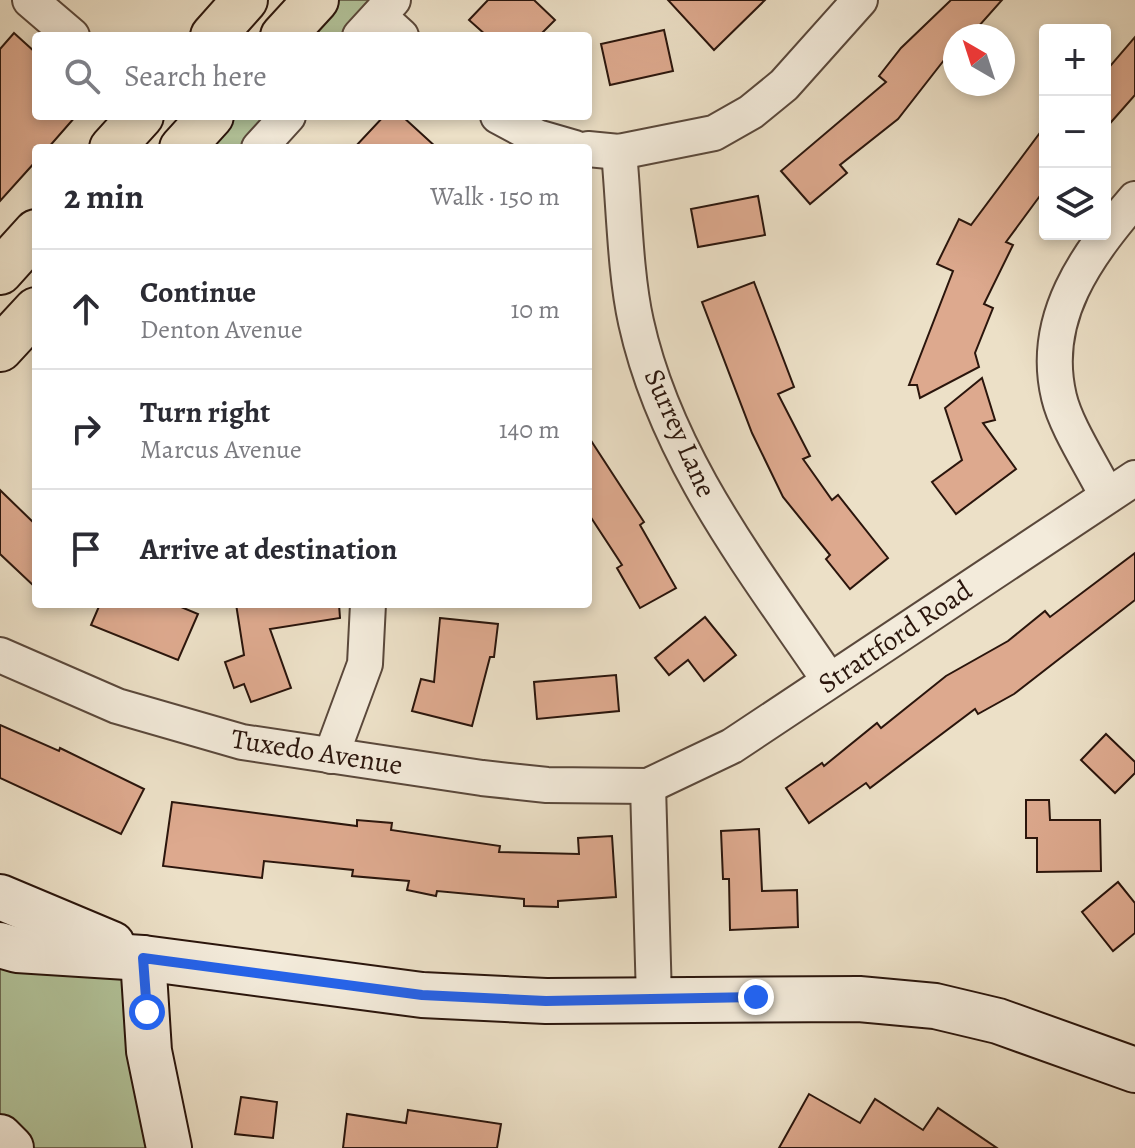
<!DOCTYPE html>
<html lang="en">
<head>
<meta charset="utf-8">
<style>
	:root { --surface:#fff; --page:#f2f2f3; --text:#2b2b33; --muted:#7c7c81; --line:#e1e1e2 }
	body { margin:0; font-family:Alegreya,serif; background:var(--page); color:var(--text) }
	.controls { position:absolute; right:24px; top:24px; display:grid; overflow:hidden; border-radius:8px; box-shadow:0 4px 12px #0003 }
	.controls button { width:72px; height:72px; display:grid; place-items:center; padding:0; border:0; border-bottom:2px solid var(--line); background:var(--surface); color:var(--text); font:40px sans-serif }
	.compass { position:absolute; left:943px; top:24px; width:72px; height:72px; border-radius:50%; background:var(--surface); box-shadow:0 4px 12px #0003; rotate:321deg }
	.stop { position:absolute; width:24px; height:24px; margin:-18px; border:6px solid #2563eb; border-radius:50%; background:#fff }
	.stop.end { background:#2563eb; border-color:#fff; box-shadow:0 2px 8px #0008 }
	.list { margin:0; padding:0; list-style:none }
	h2 { display:flex; justify-content:space-between; align-items:center; height:104px; margin:0; padding:0 32px; font-size:34px }
	h2 small { font-size:26px; font-weight:400; color:var(--muted) }
	.list li { display:grid; grid-template-columns:52px 1fr auto; gap:24px; align-items:center; box-sizing:border-box; height:120px; padding:0 32px; border-top:2px solid var(--line) }
	.list b { display:block; font-size:30px; white-space:nowrap }
	.list p { margin:0; font-size:26px; white-space:nowrap; color:var(--muted) }
	.list em { font-size:26px; font-style:normal; color:var(--muted) }
	.icon { flex:none; width:44px; height:44px; fill:none; stroke:currentColor; stroke-width:2; stroke-linecap:round; stroke-linejoin:round }
	.map { position:relative; flex:none; width:1135px; height:1148px; overflow:hidden }
	.search { position:absolute; background:var(--surface); box-shadow:0 4px 12px #0003; left:32px; top:32px; width:560px; height:88px; display:flex; align-items:center; gap:20px; box-sizing:border-box; padding:0 28px; border-radius:8px; color:var(--muted); font-size:30px }
	.panel { position:absolute; background:var(--surface); box-shadow:0 4px 12px #0003; left:32px; top:144px; width:560px; height:464px; border-radius:8px }
	.map>svg:first-child { display:block }
	.green { fill:#b2c39a; stroke:#6e6c53; stroke-width:2 }
	.building { fill:#dda98e; stroke:#2a150c; stroke-width:2 }
	.lines { fill:none; stroke-linecap:round; stroke-linejoin:round }
	.minor-casing { stroke:#5a483b; stroke-width:38 }
	.secondary-casing { stroke:#2a150c; stroke-width:48 }
	.primary-casing { stroke:#2a150c; stroke-width:48 }
	.minor { stroke:#f3ebdb; stroke-width:34 }
	.secondary { stroke:#f3ebdb; stroke-width:44 }
	.primary { stroke:#ece0c7; stroke-width:44 }
	.route { stroke:#2563eb; stroke-width:10 }
	.labels { text-anchor:middle; dominant-baseline:central; stroke-width:6; stroke-linejoin:round; paint-order:stroke }
	.street-label { font-size:28px; fill:#2a150c; stroke:#f3ebdb }
</style>
</head>
<body>
<div class="map">
<svg width="1135" height="1148" viewBox="0 0 1135 1148">
	<rect width="100%" height="100%" fill="#ece0c7"/>
	<filter id="stains"><feTurbulence type="fractalNoise" baseFrequency=".0025" numOctaves="4"/><feColorMatrix values="0 0 0 0 .2 0 0 0 0 .09 0 0 0 0 .02 0 0 0 .5 -.17"/></filter>
	<radialGradient id="worn" r=".72"><stop offset=".6" stop-color="#630" stop-opacity="0"/><stop offset="1" stop-color="#630" stop-opacity=".3"/></radialGradient>
	<g class="green">
		<polygon points="316,0 393,0 361,36 283,36"/>
		<polygon points="211,116 289,116 261,148 182,148"/>
		<polygon points="0,897 143,958 169,1148 0,1148"/>
	</g>
	<g class="building">
		<polygon points="488,0 534,0 555,20 539,36 487,36 469,20"/>
		<polygon points="668,0 765,0 714,50"/>
		<polygon points="951,0 1002,0 970,36 955,36 955,46 898,119 840,165 847,173 810,204 781,171 886,82 879,76 901,48"/>
		<polygon points="664,30 673,71 610,85 601,44"/>
		<polygon points="14,33 36,53 36,116 76,116 48,148 36,148 36,161 0,201 0,49"/>
		<polygon points="1135,37 1135,95 1105,129 1105,72"/>
		<polygon points="384,116 402,116 437,148 354,148"/>
		<polygon points="1045,126 1045,189 1006,242 1013,245 984,304 993,308 975,353 979,367 920,398 917,385 909,385 953,271 937,264 959,219 971,225"/>
		<polygon points="758,196 765,235 698,247 691,209"/>
		<polygon points="754,282 794,387 778,394 810,456 803,459 832,500 838,495 888,558 850,589 826,559 830,555 783,497 752,433 702,302"/>
		<polygon points="982,378 995,420 983,423 1016,469 956,514 932,482 962,460 945,408"/>
		<polygon points="588,436 644,522 640,525 676,588 640,608 617,568 622,565 588,513"/>
		<polygon points="0,490 36,525 36,588 0,554"/>
		<polygon points="1135,553 1135,600 1014,694 978,714 975,709 870,788 866,783 809,823 786,788 822,763 824,766 877,723 881,728 946,676 1008,641 1045,611 1050,617"/>
		<polygon points="100,604 174,604 198,614 178,660 91,625"/>
		<polygon points="236,604 339,604 340,618 270,629 291,688 251,702 244,684 234,688 225,662 244,655"/>
		<polygon points="705,617 736,655 704,681 688,660 669,675 655,658"/>
		<polygon points="440,618 498,624 494,657 490,657 472,726 412,711 421,679 434,682"/>
		<polygon points="616,675 619,711 537,719 534,682"/>
		<polygon points="0,725 59,751 60,748 144,789 121,834 0,778"/>
		<polygon points="1106,734 1135,762 1135,773 1115,793 1081,760"/>
		<polygon points="1026,800 1049,800 1050,820 1100,820 1101,871 1037,872 1037,838 1026,838"/>
		<polygon points="172,802 357,826 357,820 392,823 391,830 500,846 499,852 579,854 578,838 612,836 616,897 558,901 558,907 524,906 524,899 437,891 436,896 407,890 409,881 352,876 353,870 264,861 262,878 163,866"/>
		<polygon points="759,829 762,891 797,890 798,927 730,930 729,879 723,879 721,831"/>
		<polygon points="1118,882 1135,903 1135,933 1113,951 1082,912"/>
		<polygon points="809,1094 860,1123 875,1099 923,1130 938,1108 997,1148 779,1148"/>
		<polygon points="241,1097 277,1102 273,1138 235,1134"/>
		<polygon points="408,1110 501,1124 497,1148 343,1148 347,1114 406,1123"/>
	</g>
	<g class="lines">
		<g class="minor-casing">
			<g id="minor">
				<polyline points="30,0 72,36"/>
				<polyline points="379,16 401,36"/>
				<polyline points="360,36 393,0"/>
				<polyline points="498,116 537,137 575,148"/>
				<polyline points="259,148 288,116"/>
				<polyline points="588,149 619,152 714,133 751,112 784,85 860,0"/>
				<path d="M619 152C624 204 625 273 636 322 666 458 753 568 829 680"/>
				<path d="M1107 496C1093 467 1066 427 1059 397 1040 318 1087 255 1135 199"/>
				<polyline points="0,655 117,706 242,742 482,778 547,785 648,786 732,746 1135,478"/>
				<polyline points="331,756 365,664 368,604"/>
				<polyline points="648,786 654,999"/>
			</g>
		</g>
		<g class="secondary-casing">
			<g id="secondary">
				<polyline points="0,897 112,944"/>
				<polyline points="0,945 17,950 143,958 422,995 546,1001 859,999 935,1006 998,1021 1135,1070"/>
				<polyline points="143,958 149,1051 169,1148"/>
				<polyline points="0,1137 11,1148"/>
			</g>
		</g>
		<g class="primary-casing">
			<g id="primary">
				<polyline points="213,36 245,0"/>
				<polyline points="283,36 316,0"/>
				<polyline points="112,148 141,116"/>
				<polyline points="182,148 211,116"/>
				<polyline points="0,272 36,232"/>
				<polyline points="0,349 36,310"/>
			</g>
		</g>
		<use href="#minor" class="minor"/>
		<use href="#secondary" class="secondary"/>
		<use href="#primary" class="primary"/>
	</g>
	<g class="lines">
		<polyline class="route" points="147,1012 143,958 422,995 546,1001 756,997"/>
	</g>
	<g class="labels">
		<g class="street-label">
			<text transform="translate(680 433) rotate(66)">Surrey Lane</text>
			<text transform="translate(895 637) rotate(-34)">Strattford Road</text>
			<text transform="translate(317 752) rotate(9)">Tuxedo Avenue</text>
		</g>
	</g>
	<rect width="100%" height="100%" filter="url(#stains)"/>
	<rect width="100%" height="100%" fill="url(#worn)"/>
</svg>
<div class="controls">
<button>+</button>
<button>−</button>
<button><svg class="icon" aria-label="layers" viewBox="0 0 24 24"><path d="M12 4l9 5-9 5-9-5zM3 14l9 5 9-5"/></svg></button>
</div>
<svg class="compass" viewBox="-18 -18 36 36"><path d="M0-13l5 13h-10z" fill="#e53935"/><path d="M0 13l5-13h-10z" fill="#7c7c81"/></svg>
<div class="stop" style="left:147px;top:1012px"></div>
<div class="stop end" style="left:756px;top:997px"></div>
<div class="search"><svg class="icon" aria-label="search" viewBox="0 0 24 24"><circle cx="10" cy="10" r="6"/><path d="M15 15l6 6"/></svg>Search here</div>
<section class="panel">
<h2>2 min<small>Walk · 150 m</small></h2>
<ul class="list">
<li><svg class="icon" aria-label="ahead" viewBox="0 0 24 24"><path d="M12 20V5M6 11l6-6 6 6"/></svg><div><b>Continue</b><p>Denton Avenue</p></div><em>10 m</em></li>
<li><svg class="icon" aria-label="right" viewBox="0 0 24 24"><path d="M7 20v-9h11M14 6l5 5-5 5"/></svg><div><b>Turn right</b><p>Marcus Avenue</p></div><em>140 m</em></li>
<li><svg class="icon" aria-label="arrive" viewBox="0 0 24 24"><path d="M6 21V4h12l-3 4 3 4H6"/></svg><div><b>Arrive at destination</b></div></li>
</ul>
</section>
</div>
</body>
</html>
